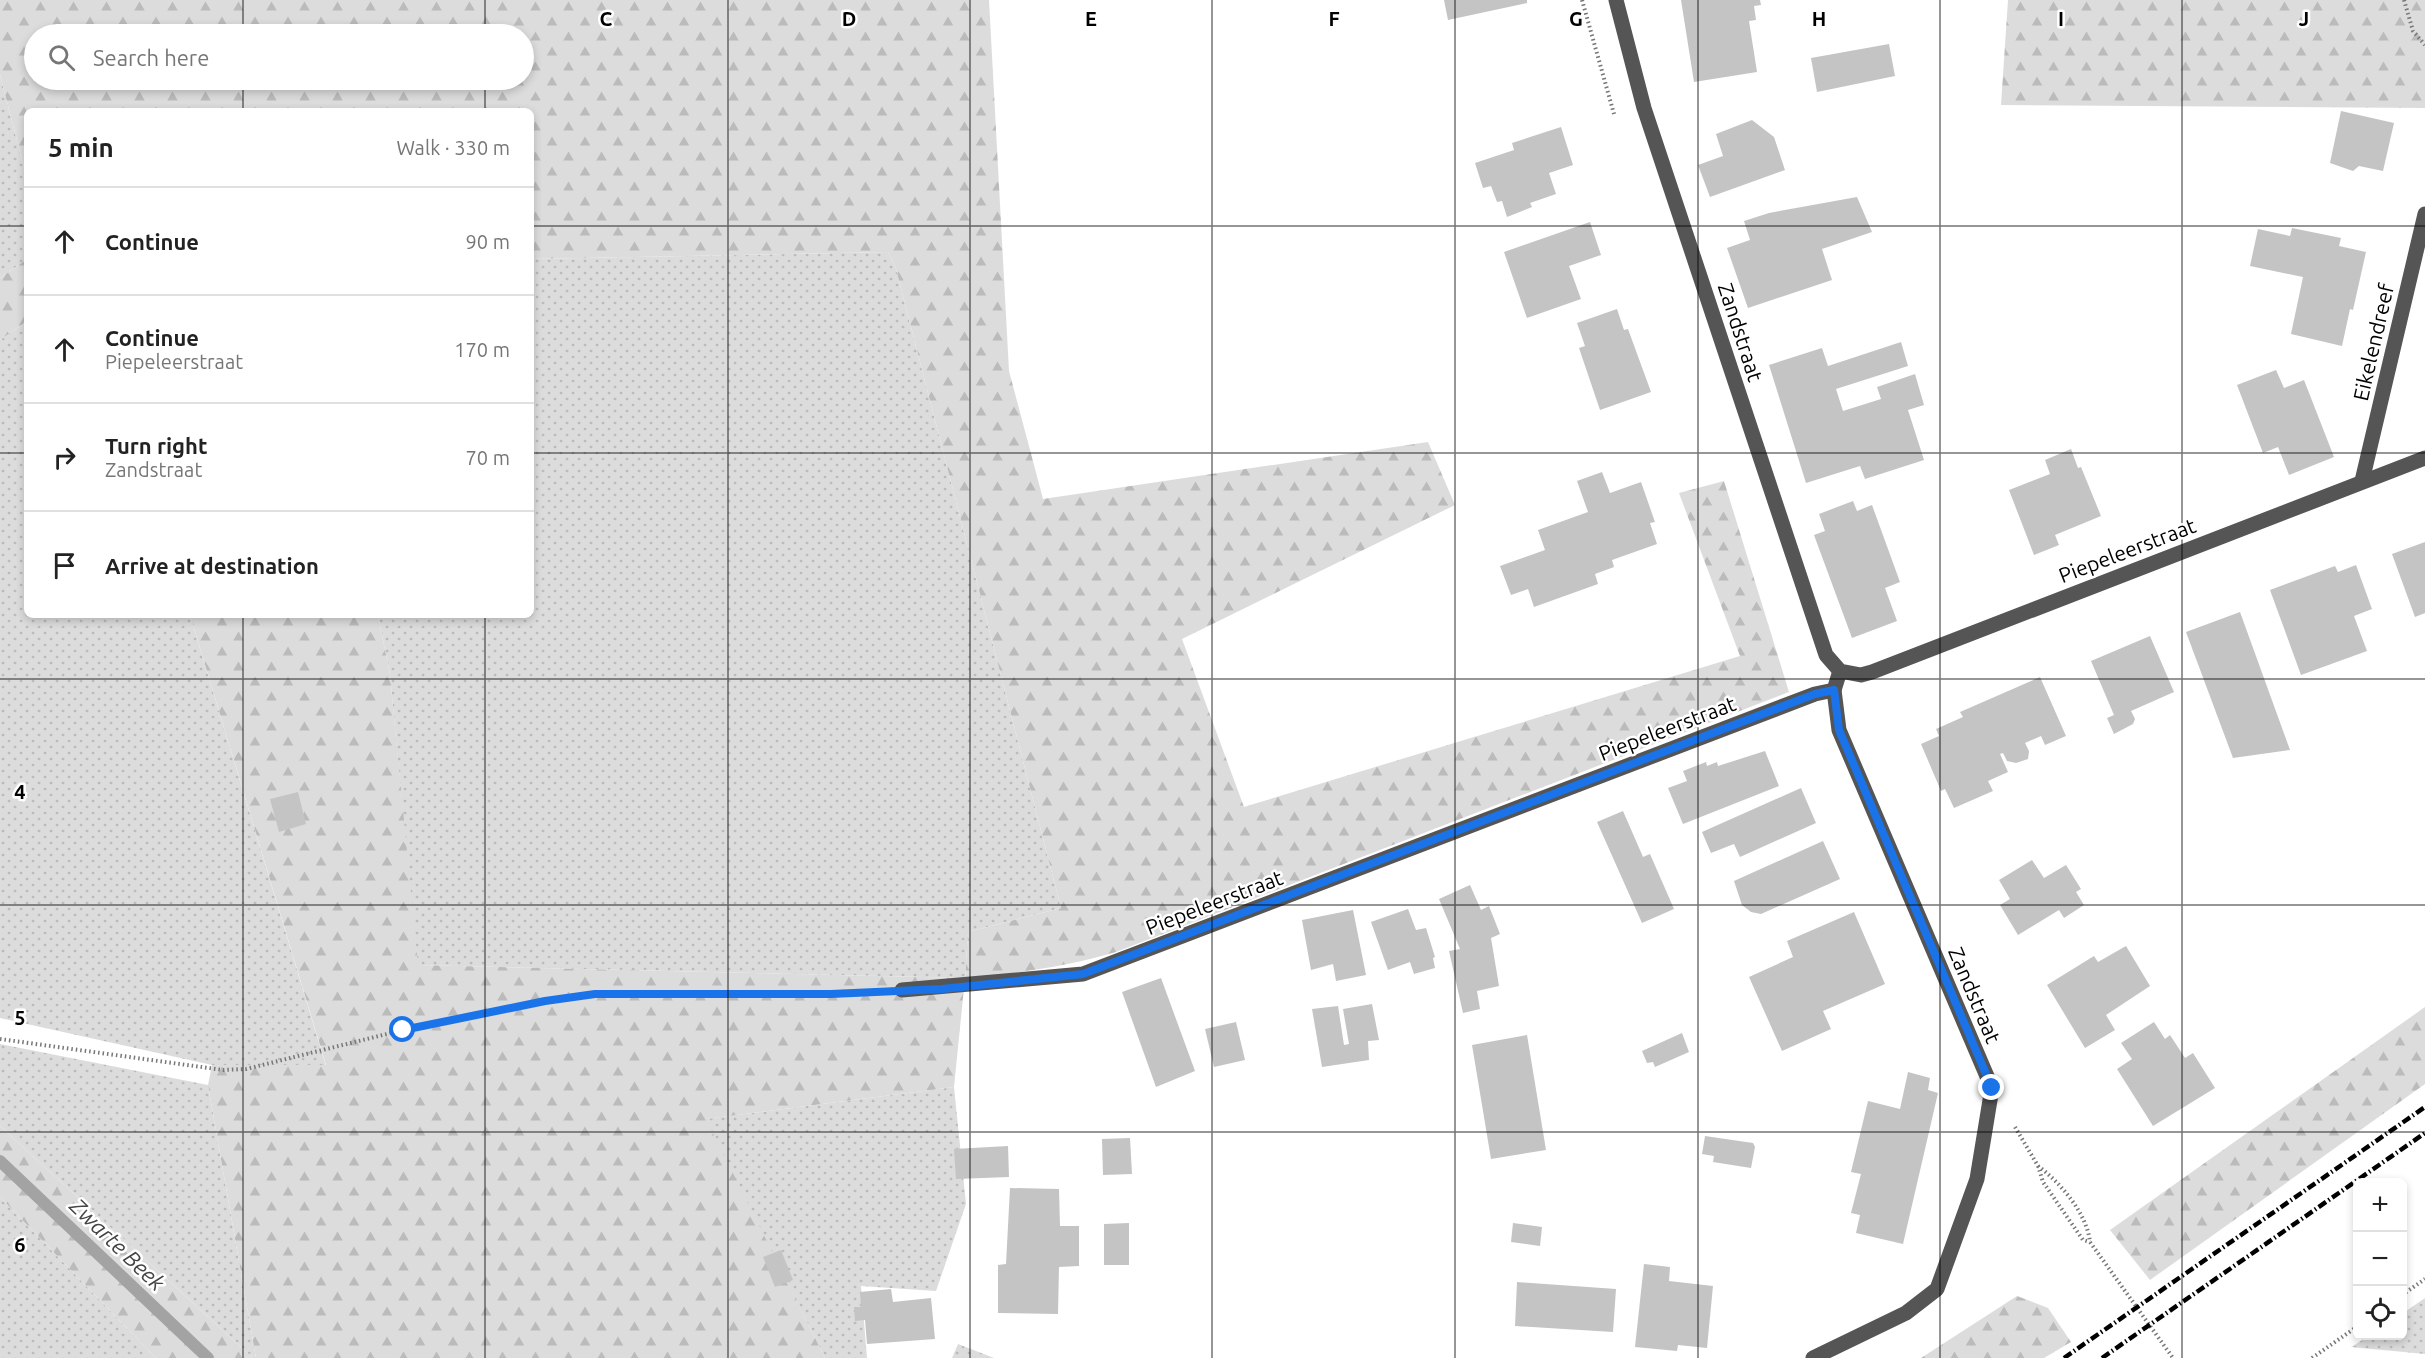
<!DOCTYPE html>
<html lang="en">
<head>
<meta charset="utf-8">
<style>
	:root { --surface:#fff; --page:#f2f2f2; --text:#222; --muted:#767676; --line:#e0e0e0 }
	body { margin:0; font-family:Ubuntu,sans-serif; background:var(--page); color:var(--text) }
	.controls { position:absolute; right:18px; bottom:18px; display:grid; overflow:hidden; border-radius:9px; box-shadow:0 3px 9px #0003 }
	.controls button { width:54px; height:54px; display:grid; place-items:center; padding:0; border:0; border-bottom:2px solid var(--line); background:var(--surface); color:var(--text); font:30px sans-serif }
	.stop { position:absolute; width:18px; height:18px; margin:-14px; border:4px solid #1a73e8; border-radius:50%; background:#fff }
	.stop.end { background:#1a73e8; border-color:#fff; box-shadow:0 2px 6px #0008 }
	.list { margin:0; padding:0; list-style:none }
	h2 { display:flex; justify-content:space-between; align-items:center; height:78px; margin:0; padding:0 24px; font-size:26px }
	h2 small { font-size:20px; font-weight:400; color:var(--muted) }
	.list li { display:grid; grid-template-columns:39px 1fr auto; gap:18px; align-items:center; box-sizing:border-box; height:108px; padding:0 24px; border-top:2px solid var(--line) }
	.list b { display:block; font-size:22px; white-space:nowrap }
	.list p { margin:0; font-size:20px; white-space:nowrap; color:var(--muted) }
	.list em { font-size:20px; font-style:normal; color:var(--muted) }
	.icon { flex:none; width:33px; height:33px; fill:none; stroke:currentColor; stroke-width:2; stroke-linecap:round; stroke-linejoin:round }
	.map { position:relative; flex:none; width:2425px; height:1358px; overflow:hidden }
	.search { position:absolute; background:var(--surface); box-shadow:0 3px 9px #0003; left:24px; top:24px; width:510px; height:66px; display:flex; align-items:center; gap:15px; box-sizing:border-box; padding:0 21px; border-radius:33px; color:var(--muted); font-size:22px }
	.panel { position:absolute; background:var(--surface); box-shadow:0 3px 9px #0003; left:24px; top:108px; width:510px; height:510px; border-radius:9px }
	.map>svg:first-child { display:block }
	.grass { fill:url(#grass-dots) }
	.forest { fill:url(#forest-firs); fill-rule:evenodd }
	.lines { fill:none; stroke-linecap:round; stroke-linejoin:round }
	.stream { stroke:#a3a3a3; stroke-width:12 }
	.building { fill:#c4c4c4 }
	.path { stroke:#777; stroke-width:4; stroke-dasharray:1.5 3; stroke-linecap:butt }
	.minor { stroke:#555; stroke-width:15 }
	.rail { stroke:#000; stroke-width:4.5; stroke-dasharray:9 3 1.5 3; stroke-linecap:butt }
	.route { stroke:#1a73e8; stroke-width:8 }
	.grid { fill:none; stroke:#000; stroke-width:1.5; stroke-opacity:0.55 }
	.labels { text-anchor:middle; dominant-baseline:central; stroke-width:5; stroke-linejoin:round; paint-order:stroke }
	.street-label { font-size:21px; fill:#000; stroke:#fff }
	.water-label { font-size:22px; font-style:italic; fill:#444; stroke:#fff }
	.grid-label { font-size:20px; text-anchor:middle; font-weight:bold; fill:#000; stroke:#fff; stroke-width:5; stroke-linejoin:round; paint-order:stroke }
</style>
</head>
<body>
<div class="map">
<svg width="2425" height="1358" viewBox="0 0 2425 1358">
	<defs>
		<pattern id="grass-dots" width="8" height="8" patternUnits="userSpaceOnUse" patternTransform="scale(1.5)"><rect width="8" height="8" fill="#dcdcdc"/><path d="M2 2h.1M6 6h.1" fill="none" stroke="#bbb" stroke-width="1.8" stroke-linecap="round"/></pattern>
		<pattern id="forest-firs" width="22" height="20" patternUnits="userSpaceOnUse" patternTransform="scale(1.5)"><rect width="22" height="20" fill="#dcdcdc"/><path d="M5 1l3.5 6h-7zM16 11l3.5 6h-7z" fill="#bbb"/></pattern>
	</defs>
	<rect width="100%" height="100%" fill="#fff"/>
	<g class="grass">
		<polygon points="0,75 27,179 27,259 0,278"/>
		<polygon points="888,252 896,269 1061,908 968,932 965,978 417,965 390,675 378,615 531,615 531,259"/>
		<polygon points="27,321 27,615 190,615 326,1066 212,1065 0,1018 0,340"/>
		<polygon points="0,1044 208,1085 256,1358 253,1358 0,1126"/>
		<polygon points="954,1087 966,1204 936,1291 861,1286 867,1358 825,1358 705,1119"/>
		<polygon points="0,1197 156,1358 0,1358"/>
		<polygon points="2425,1298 2425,1354 2351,1347 2369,1336 2402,1336 2403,1313"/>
		<polygon points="958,1344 994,1358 952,1358"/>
	</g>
	<g class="forest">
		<path d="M0 0H989L1009 371 1043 499 1428 442 1455 505 1182 639 1244 807 1740 656 1679 493 1724 481 1789 692 1116 952C1066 967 1017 973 965 978L954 1087 706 1119 825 1358H256L208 1085 212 1065H326L190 615H378L390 675 418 965 965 978 968 932 1061 908 896 269 888 252 531 259V111H27V179L0 75ZM34 34H524V80H34Z"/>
		<polygon points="2008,0 2425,0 2425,108 2001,105"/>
		<polygon points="27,259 27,321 0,340 0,278"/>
		<polygon points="2425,1007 2425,1084 2150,1280 2110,1230"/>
		<polygon points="0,1126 253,1358 156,1358 0,1197"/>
		<polygon points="2017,1296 2048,1308 2071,1342 2044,1358 1921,1358"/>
	</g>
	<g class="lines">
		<polyline class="stream" points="0,1161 208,1358"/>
	</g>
	<g class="building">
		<polygon points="1444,0 1527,0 1527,3 1448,20"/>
		<polygon points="1681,0 1760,0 1761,5 1754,6 1756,20 1749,21 1757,72 1694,82"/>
		<polygon points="1889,44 1895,76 1817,92 1811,58"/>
		<polygon points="2341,111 2394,123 2383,171 2359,166 2353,171 2330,163"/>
		<polygon points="1752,120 1774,137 1785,170 1710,197 1698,165 1723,156 1716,134"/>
		<polygon points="1561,127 1573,165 1549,173 1556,194 1530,203 1532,207 1507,217 1502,201 1497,202 1491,186 1483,188 1475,163 1514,150 1512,143"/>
		<polygon points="1857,197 1872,232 1822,249 1832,280 1748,308 1727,248 1750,240 1744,221 1769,213"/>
		<polygon points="1590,222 1601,255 1569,266 1581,299 1527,318 1504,252"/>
		<polygon points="2292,228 2341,238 2339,246 2366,252 2353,310 2350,309 2342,346 2291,334 2303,277 2250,266 2258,229 2290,236"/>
		<polygon points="1617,309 1624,330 1628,329 1651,392 1600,410 1579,348 1585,346 1577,323"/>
		<polygon points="1901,342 1908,366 1836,389 1843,411 1881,399 1877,387 1915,374 1924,405 1908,410 1924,460 1865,479 1860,466 1806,483 1769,365 1822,348 1828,366"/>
		<polygon points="2276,370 2284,388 2304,380 2334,457 2289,475 2278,447 2263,453 2237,385"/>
		<polygon points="2071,449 2078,468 2081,467 2101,516 2055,535 2059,545 2034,555 2009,490 2050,474 2045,460"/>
		<polygon points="1602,472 1610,493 1641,482 1655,522 1650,523 1657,544 1612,560 1614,567 1595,574 1598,584 1534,607 1528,589 1511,595 1500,566 1545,550 1538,530 1588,512 1577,481"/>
		<polygon points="1853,501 1857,511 1872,505 1900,582 1885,588 1897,621 1852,638 1814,535 1825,531 1819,514"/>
		<polygon points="2425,542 2425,613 2415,617 2392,554"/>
		<polygon points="2356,565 2372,609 2354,616 2367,651 2301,675 2270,590 2335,566 2338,572"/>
		<polygon points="2240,612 2290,750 2233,758 2186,632"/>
		<polygon points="2150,636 2174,692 2131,711 2135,719 2133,724 2114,734 2107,718 2114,715 2091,661"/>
		<polygon points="2040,677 2066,736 2045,745 2041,736 2025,743 2029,751 2028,759 2016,763 2007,761 2003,753 2000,754 2008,772 1988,781 1993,791 1954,808 1945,789 1941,791 1921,744 1939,736 1936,729 1963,717 1960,712"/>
		<polygon points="1765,751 1779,786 1683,824 1668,788 1687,781 1683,771 1706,762 1707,766 1717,762 1718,766"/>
		<polygon points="1801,788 1816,823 1740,857 1734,844 1711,853 1702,832"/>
		<polygon points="298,792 306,824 279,832 270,799"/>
		<polygon points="1623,811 1643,857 1650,854 1674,909 1642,923 1597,822"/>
		<polygon points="1823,841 1840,879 1761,914 1751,912 1742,905 1734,881"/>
		<polygon points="2032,860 2044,878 2066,865 2081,889 2076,892 2084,905 2064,918 2059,910 2018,935 2000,905 2010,899 1999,880"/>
		<polygon points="1470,885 1481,910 1489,906 1500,934 1491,938 1499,986 1477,991 1480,1009 1463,1013 1449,951 1460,949 1439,899"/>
		<polygon points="1408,909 1416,930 1426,928 1435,957 1433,958 1435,968 1414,974 1410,962 1388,970 1371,922"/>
		<polygon points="1353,910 1366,975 1336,981 1333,964 1311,970 1302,920"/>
		<polygon points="1854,912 1885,984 1823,1011 1831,1029 1782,1051 1749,977 1793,957 1787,941"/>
		<polygon points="2126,946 2150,986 2106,1015 2115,1030 2085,1048 2047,985 2094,956 2098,962"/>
		<polygon points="1161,978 1195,1071 1156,1087 1122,992"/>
		<polygon points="1372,1004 1379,1040 1368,1041 1369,1060 1322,1067 1312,1009 1338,1006 1344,1045 1349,1044 1343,1009"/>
		<polygon points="1236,1022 1245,1060 1214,1067 1205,1029"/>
		<polygon points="2154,1022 2165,1039 2170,1035 2185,1058 2193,1053 2215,1088 2153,1126 2117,1069 2132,1059 2121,1043"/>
		<polygon points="1682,1033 1689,1052 1655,1067 1653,1062 1647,1063 1642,1051"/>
		<polygon points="1527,1035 1546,1150 1491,1159 1472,1045"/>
		<polygon points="1908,1072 1930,1078 1928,1090 1938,1093 1903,1244 1856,1233 1860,1215 1851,1213 1861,1174 1851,1172 1868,1101 1900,1109"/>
		<polygon points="1705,1136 1753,1143 1755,1147 1751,1168 1713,1162 1714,1156 1702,1154"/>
		<polygon points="1130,1138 1132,1174 1103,1175 1102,1139"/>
		<polygon points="1008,1146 1009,1177 956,1179 954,1149"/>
		<polygon points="1010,1188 1059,1189 1060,1226 1079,1226 1079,1266 1059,1267 1058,1314 998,1313 998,1265 1006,1264"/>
		<polygon points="1129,1223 1129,1265 1104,1265 1104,1224"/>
		<polygon points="1513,1223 1542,1227 1540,1246 1511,1242"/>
		<polygon points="781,1250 793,1280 775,1287 763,1257"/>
		<polygon points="1644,1264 1670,1267 1669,1281 1713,1286 1707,1348 1678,1345 1677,1351 1635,1347"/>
		<polygon points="1517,1282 1616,1289 1613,1332 1515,1326"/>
		<polygon points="891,1289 893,1302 931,1298 935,1339 867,1344 865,1320 855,1321 854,1307 861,1307 860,1292"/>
	</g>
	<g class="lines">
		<g class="path">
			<polyline points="1582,0 1614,114"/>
			<polyline points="2404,0 2413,31 2425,45"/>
			<polyline points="0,1039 223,1070 246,1069 403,1030 545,1001 595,994 875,992"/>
			<polyline points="2015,1127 2038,1166 2043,1182 2083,1240 2090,1242"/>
			<path d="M2038 1166C2061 1183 2087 1214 2090 1242L2173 1358"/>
			<polyline points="2402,1295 2425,1279"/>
			<polyline points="2312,1358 2358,1326"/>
		</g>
		<g class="minor">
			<polyline points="1616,0 1644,108 1826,655 1840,671 1861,675 1872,672 2425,458"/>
			<polyline points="2362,481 2425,214"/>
			<polyline points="902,990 1083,974 1815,694 1834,690 1840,671"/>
			<polyline points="1813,1358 1906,1313 1937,1289 1977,1179 1992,1088 1839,730 1834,690"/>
		</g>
		<g class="rail">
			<polyline points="2064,1358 2425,1107"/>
			<polyline points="2102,1358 2425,1133"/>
		</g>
	</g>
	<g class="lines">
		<polyline class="route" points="403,1030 545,1001 595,994 831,994 942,989 1083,974 1815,694 1834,690 1839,730 1992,1088"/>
	</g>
	<path class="grid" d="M243 0V34M485 0V34M728 0V1358M970 0V1358M1212 0V1358M1455 0V1358M1698 0V1358M1940 0V1358M2182 0V1358M243 80V111M485 80V111M0 226H27M531 226H2425M0 453H27M531 453H2425M243 615V1358M485 615V1358M0 679H2425M0 905H2425M0 1132H2425"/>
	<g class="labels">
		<g class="street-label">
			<text transform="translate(1741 332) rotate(72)">Zandstraat</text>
			<text transform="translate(2373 342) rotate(-77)">Eikelendreef</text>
			<text transform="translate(2127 550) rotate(-21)">Piepeleerstraat</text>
			<text transform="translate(1667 728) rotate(-21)">Piepeleerstraat</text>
			<text transform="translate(1214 902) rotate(-21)">Piepeleerstraat</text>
			<text transform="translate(1975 995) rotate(67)">Zandstraat</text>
		</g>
		<g class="water-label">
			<text transform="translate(118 1244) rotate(44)">Zwarte Beek</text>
		</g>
	</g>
	<g class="grid-label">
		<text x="606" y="26">C</text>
		<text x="849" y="26">D</text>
		<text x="1091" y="26">E</text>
		<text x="1334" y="26">F</text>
		<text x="1576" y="26">G</text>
		<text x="1819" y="26">H</text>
		<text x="2061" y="26">I</text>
		<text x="2304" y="26">J</text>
		<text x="20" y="799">4</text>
		<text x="20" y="1025">5</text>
		<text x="20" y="1252">6</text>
	</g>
</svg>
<div class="controls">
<button>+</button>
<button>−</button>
<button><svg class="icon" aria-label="locate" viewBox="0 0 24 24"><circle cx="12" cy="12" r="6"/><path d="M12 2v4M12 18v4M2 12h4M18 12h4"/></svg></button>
</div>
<div class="stop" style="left:403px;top:1030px"></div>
<div class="stop end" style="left:1992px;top:1088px"></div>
<div class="search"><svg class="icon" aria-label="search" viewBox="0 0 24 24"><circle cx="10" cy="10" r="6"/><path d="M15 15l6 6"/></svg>Search here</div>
<section class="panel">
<h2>5 min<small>Walk · 330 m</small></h2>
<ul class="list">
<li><svg class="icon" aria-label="ahead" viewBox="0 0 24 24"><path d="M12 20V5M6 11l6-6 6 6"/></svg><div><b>Continue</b></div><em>90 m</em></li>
<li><svg class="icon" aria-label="ahead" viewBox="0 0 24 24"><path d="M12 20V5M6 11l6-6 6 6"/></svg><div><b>Continue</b><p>Piepeleerstraat</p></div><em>170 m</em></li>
<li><svg class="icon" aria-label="right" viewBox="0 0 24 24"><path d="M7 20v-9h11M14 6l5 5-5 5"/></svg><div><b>Turn right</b><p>Zandstraat</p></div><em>70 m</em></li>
<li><svg class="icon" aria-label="arrive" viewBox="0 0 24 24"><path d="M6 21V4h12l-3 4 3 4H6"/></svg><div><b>Arrive at destination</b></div></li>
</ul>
</section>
</div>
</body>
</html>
